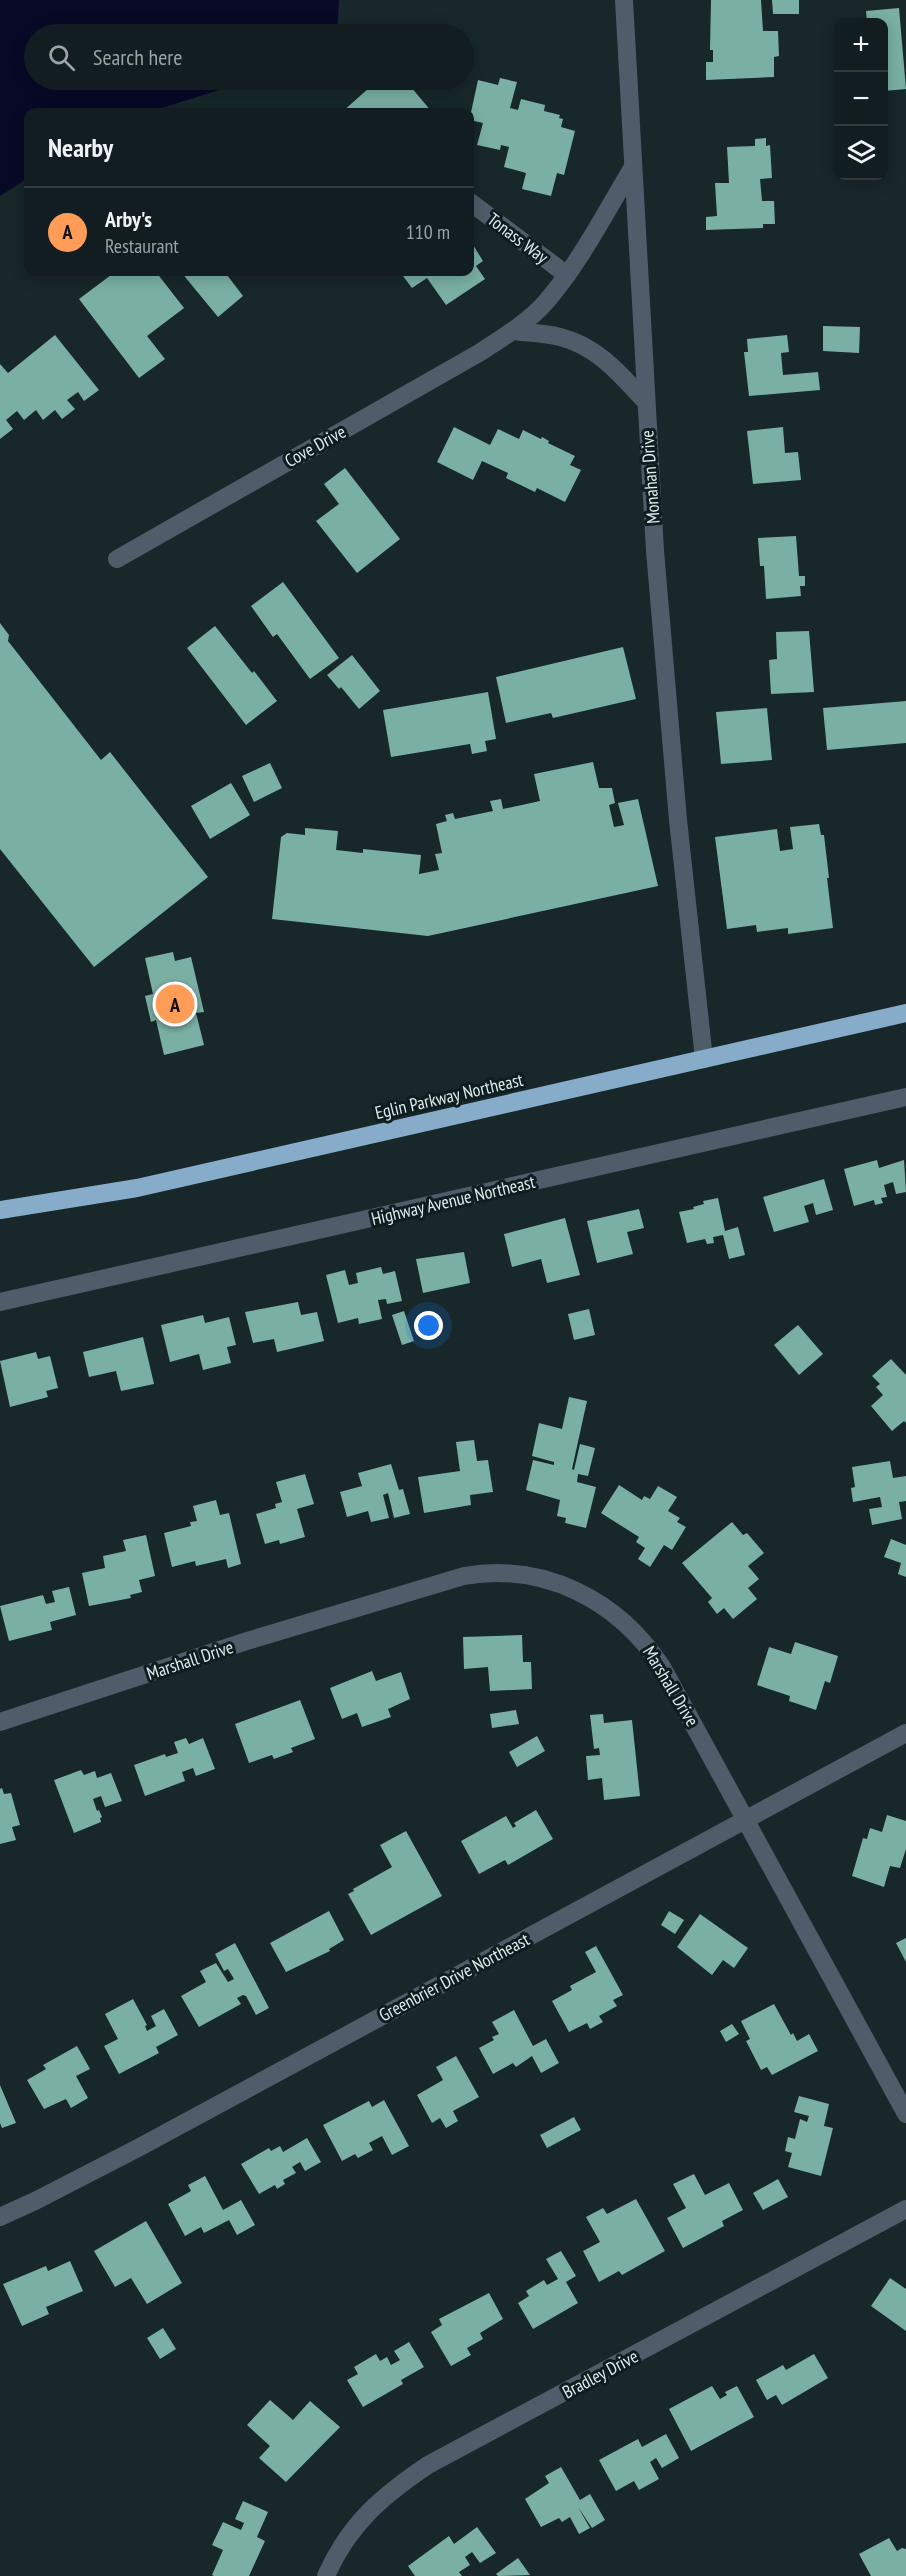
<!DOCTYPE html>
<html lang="en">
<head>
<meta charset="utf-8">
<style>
	:root { --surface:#111d20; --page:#1e2a2d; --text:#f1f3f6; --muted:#9ca2a5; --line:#303b3e; --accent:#fe9c58 }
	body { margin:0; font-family:"PT Sans Narrow",sans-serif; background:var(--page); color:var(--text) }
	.controls { position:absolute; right:18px; top:18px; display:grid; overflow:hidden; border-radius:12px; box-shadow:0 3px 15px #0003 }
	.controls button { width:54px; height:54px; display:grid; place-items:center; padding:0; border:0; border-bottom:2px solid var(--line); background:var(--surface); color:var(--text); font:30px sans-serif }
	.you { position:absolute; left:429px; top:1326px; width:21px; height:21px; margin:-15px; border:4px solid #fff; border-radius:50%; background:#1a73e8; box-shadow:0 0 0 9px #1a73e833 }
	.badge { display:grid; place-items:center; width:39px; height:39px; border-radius:50%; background:var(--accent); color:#111; font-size:20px; font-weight:700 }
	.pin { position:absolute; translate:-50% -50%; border:3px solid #fff; box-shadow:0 2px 6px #0006 }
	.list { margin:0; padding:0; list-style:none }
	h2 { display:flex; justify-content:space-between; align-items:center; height:78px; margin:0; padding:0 24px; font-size:26px }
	h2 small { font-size:20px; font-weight:400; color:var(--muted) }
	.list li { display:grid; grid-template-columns:39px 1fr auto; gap:18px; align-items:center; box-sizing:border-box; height:90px; padding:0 24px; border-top:2px solid var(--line) }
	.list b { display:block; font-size:22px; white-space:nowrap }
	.list p { margin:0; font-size:20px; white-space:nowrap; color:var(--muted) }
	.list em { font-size:20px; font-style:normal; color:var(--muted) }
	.icon { flex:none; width:33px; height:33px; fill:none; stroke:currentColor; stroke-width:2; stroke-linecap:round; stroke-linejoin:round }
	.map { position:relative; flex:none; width:906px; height:2576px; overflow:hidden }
	.search { position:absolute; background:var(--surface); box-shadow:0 3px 15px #0003; left:24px; top:24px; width:450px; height:66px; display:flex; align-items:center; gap:15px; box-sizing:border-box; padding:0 21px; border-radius:33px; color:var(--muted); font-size:22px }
	.panel { position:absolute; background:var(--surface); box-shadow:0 3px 15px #0003; left:24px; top:108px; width:450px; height:168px; border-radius:12px }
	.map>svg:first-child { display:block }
	.water { fill:#070927 }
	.building { fill:#7ab0a4 }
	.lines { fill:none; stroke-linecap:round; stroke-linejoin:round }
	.street { stroke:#4e5d69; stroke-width:18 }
	.highway { stroke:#86acc9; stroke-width:18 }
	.labels { text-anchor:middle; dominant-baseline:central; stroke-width:6; stroke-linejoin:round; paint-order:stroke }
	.street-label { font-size:18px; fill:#e0ebed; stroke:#0d1d20 }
</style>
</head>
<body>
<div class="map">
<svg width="906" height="2576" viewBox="0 0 906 2576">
	<rect width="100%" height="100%" fill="#17272a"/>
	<polygon class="water" points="0,0 339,0 337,34 34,34 34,80 251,80 149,112 28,112 28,178 0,196"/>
	<g class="building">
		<polygon points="711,0 761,0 763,31 778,31 779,56 774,57 774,77 706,80 706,62 713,62 713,50 710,50"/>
		<polygon points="772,0 799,0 799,14 773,14"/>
		<polygon points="899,8 906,89 884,91 884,22 867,22 866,11"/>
		<polygon points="838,41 838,79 837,79 834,42"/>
		<polygon points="500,78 517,82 510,108 518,110 521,99 545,105 544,111 560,115 559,118 563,119 561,127 575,131 564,175 557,173 551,196 522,189 526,173 504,167 509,147 501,145 500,150 477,145 483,123 470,120 470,117 478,80 498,85"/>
		<polygon points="378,80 405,80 432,112 342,112"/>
		<polygon points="766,138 766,146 770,145 772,178 760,179 762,201 774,201 775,224 763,224 763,228 706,230 706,217 717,216 715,183 729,183 727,147 755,146 755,139"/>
		<polygon points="470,240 483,261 476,266 485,279 446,305 427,278 412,288 400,272 470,272"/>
		<polygon points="115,272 156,272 184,308 147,336 165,359 139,378 79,299"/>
		<polygon points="181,272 232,272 227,275 243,296 218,317"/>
		<polygon points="823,326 860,327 859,353 823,351"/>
		<polygon points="55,335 99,390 84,401 78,392 67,400 75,409 62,419 55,410 43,420 36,410 24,420 17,411 6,420 13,429 0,439 0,364 8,373"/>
		<polygon points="787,335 789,352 781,353 783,375 818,372 820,390 749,396 744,352 748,352 747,339"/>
		<polygon points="454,427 490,445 498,429 519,439 523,430 541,439 542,437 549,441 548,443 575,456 570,465 581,470 565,502 537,488 535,492 506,478 508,473 482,461 473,480 437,462"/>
		<polygon points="783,427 785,453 798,452 801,480 753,484 747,431"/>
		<polygon points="345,468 400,539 357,573 316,521 339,504 324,484"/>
		<polygon points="796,536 799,576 805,576 805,586 800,586 801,596 766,599 764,566 760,566 758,538"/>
		<polygon points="283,582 339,658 310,679 277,634 273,637 251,606"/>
		<polygon points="0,623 9,635 8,641 101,760 110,752 208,877 94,967 0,849"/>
		<polygon points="215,626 252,673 254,671 277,701 246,725 187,648"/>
		<polygon points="809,631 814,692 771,694 769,660 777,659 776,632"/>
		<polygon points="623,647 636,699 553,718 551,713 506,723 496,677"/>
		<polygon points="352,655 380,691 359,709 341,687 339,689 327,675"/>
		<polygon points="488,692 496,739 485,741 487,751 472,754 470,744 391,757 383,710"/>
		<polygon points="906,701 906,743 827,750 823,708"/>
		<polygon points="767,708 772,760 721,764 716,712"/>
		<polygon points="593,762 599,788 612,788 615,803 609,805 614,827 624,825 618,803 638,799 658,886 428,936 272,919 281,837 287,833 305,835 305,828 338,831 336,850 363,853 363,849 421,855 419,874 439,870 435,854 442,853 436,824 447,821 445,815 453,813 455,819 493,811 490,801 501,799 503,809 540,801 534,774"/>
		<polygon points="270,763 282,788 254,802 242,776"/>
		<polygon points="231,783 250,815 210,839 191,806"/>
		<polygon points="819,824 821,835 824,835 829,878 827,878 833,928 788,934 788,928 757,932 756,925 727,929 715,837 777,829 780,851 793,849 790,827"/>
		<polygon points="173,952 175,961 191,957 204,1012 196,1013 204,1045 164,1055 156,1020 151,1022 145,996 153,994 145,958"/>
		<polygon points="877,1160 879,1168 904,1160 906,1192 896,1194 893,1182 884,1185 887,1197 881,1198 883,1203 875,1205 874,1200 854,1206 844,1169"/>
		<polygon points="824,1179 833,1210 816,1215 813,1203 804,1206 809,1222 774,1232 763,1197"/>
		<polygon points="718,1198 725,1231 738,1227 745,1255 729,1259 723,1235 713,1237 714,1243 707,1244 705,1239 687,1243 679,1212 694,1209 693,1207 704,1204 703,1201"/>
		<polygon points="639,1209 644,1228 627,1232 633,1254 597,1263 587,1221"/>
		<polygon points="565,1218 580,1275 547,1283 541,1259 512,1267 504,1234"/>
		<polygon points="464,1252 470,1283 423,1293 416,1259"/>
		<polygon points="381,1267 383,1274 395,1271 402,1301 387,1304 386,1299 378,1300 382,1319 359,1324 358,1318 338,1323 326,1275 345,1270 349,1285 358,1283 356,1273"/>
		<polygon points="298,1302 301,1315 317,1312 324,1341 277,1352 274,1339 253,1343 245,1312"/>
		<polygon points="589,1309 595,1335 574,1340 568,1314"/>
		<polygon points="404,1311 414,1341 402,1345 392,1315"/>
		<polygon points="203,1315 205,1323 229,1317 236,1345 227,1347 231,1363 203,1370 199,1354 170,1362 161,1325"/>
		<polygon points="798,1325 823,1354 799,1375 774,1345"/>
		<polygon points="143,1337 154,1384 121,1391 116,1371 89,1377 83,1352"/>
		<polygon points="36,1352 38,1359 50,1356 58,1388 46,1391 48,1397 10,1407 0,1361"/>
		<polygon points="891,1359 906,1375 906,1423 904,1421 892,1431 871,1406 883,1395 876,1387 880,1384 872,1376"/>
		<polygon points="569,1397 587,1401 572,1469 574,1470 580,1444 595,1448 588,1476 578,1474 577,1482 596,1487 586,1528 565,1523 566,1518 557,1516 560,1500 526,1490 533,1460 554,1465 554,1462 532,1456 539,1423 562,1429"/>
		<polygon points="474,1440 477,1461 488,1460 493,1492 470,1495 471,1505 424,1513 418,1477 460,1471 456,1442"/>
		<polygon points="890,1461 893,1478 906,1476 906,1501 899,1502 902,1519 872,1525 869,1509 882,1507 880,1497 853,1502 851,1488 855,1487 852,1467"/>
		<polygon points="391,1464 399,1490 403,1489 410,1514 394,1518 388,1493 383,1495 389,1518 371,1522 368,1511 347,1517 340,1492 362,1486 358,1473"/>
		<polygon points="305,1474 314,1504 297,1509 305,1537 280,1544 279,1540 265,1544 256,1514 276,1508 275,1504 282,1502 276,1482"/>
		<polygon points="619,1485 642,1500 644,1496 650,1499 658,1486 677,1497 668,1511 680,1518 677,1522 686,1527 672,1550 664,1545 650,1567 638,1559 645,1548 636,1542 639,1537 601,1513"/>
		<polygon points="216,1500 220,1515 229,1513 241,1564 228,1568 226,1559 196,1566 195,1561 172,1567 164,1533 191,1526 190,1522 197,1521 193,1506"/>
		<polygon points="732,1522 743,1535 747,1533 764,1553 748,1566 759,1579 748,1588 757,1599 733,1619 724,1608 717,1614 708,1602 712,1598 682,1563"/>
		<polygon points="146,1535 155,1576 139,1580 142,1592 130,1595 131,1598 89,1606 82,1573 105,1568 103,1556 126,1551 123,1540"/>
		<polygon points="891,1539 906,1545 906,1577 898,1574 901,1563 884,1557"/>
		<polygon points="69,1587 76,1615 50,1622 52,1630 9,1641 0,1606 43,1595 46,1604 55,1602 52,1591"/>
		<polygon points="522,1635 523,1662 531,1662 532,1689 490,1691 488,1667 464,1669 463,1637"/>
		<polygon points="795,1642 838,1656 830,1683 825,1681 816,1710 789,1701 790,1696 757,1685 769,1647 791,1654"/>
		<polygon points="372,1671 376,1681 401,1672 410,1699 388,1709 391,1717 362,1727 357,1713 342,1719 330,1688"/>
		<polygon points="300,1700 315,1739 291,1748 293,1752 274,1759 272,1755 249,1763 235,1724"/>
		<polygon points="516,1710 519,1724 492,1728 490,1714"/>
		<polygon points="603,1714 604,1723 632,1720 640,1796 604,1800 602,1778 588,1780 586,1756 600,1755 599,1748 594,1749 590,1715"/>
		<polygon points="537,1736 545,1751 517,1767 509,1752"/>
		<polygon points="186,1738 189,1744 203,1738 215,1769 196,1776 193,1768 182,1772 185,1781 145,1796 134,1765 165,1754 166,1757 178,1753 174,1742"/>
		<polygon points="81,1770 84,1775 95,1771 97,1778 111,1773 122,1801 105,1807 101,1796 93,1799 97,1811 99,1810 102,1817 100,1818 101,1822 74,1833 54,1780"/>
		<polygon points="2,1788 4,1794 11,1793 20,1825 12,1827 16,1840 0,1844 0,1789"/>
		<polygon points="536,1810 553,1839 508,1865 505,1860 479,1874 461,1841 506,1816 513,1828 516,1826 514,1823"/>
		<polygon points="887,1815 906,1821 906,1849 900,1868 890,1866 884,1887 852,1876 863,1838 867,1839 870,1828 882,1832"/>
		<polygon points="406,1831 442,1896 371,1935 348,1894 354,1891 353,1889 392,1867 380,1845"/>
		<polygon points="329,1911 344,1940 329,1949 330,1951 286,1972 270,1943"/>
		<polygon points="669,1911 684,1920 675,1934 661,1925"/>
		<polygon points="700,1914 748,1948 734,1968 723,1960 712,1975 677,1947"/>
		<polygon points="906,1938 906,1962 896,1943"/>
		<polygon points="235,1943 269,2008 256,2015 246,1996 243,1995 237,1998 241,2004 199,2027 181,1996 206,1982 200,1971 216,1963 228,1982 234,1979 228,1969 224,1971 215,1954"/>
		<polygon points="596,1946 623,1995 613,2000 617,2006 599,2016 603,2022 590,2029 587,2023 569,2032 552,2001 572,1990 570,1986 596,1972 585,1952"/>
		<polygon points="133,1999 147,2025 145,2026 147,2031 156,2026 151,2016 164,2009 178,2035 156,2047 159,2053 119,2074 104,2046 118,2039 105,2014"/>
		<polygon points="774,2004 791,2035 793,2033 797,2041 809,2034 818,2051 772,2075 767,2067 761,2070 746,2041 750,2039 741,2021"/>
		<polygon points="514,2010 533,2046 546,2039 559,2063 541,2073 532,2056 516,2067 513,2063 493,2074 479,2048 494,2040 492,2037 499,2034 492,2022"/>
		<polygon points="732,2024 739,2034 726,2042 720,2031"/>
		<polygon points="77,2046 90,2069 76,2076 88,2098 71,2108 66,2099 44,2109 27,2080 46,2069 43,2065"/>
		<polygon points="456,2056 479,2097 453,2111 458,2121 446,2128 440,2118 432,2123 417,2095 443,2080 436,2067"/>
		<polygon points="0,2085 16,2123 2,2128 0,2123"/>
		<polygon points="799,2096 829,2104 824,2126 833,2128 821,2176 788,2167 792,2153 785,2151 788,2137 795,2139 800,2119 807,2122 809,2116 794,2112"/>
		<polygon points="384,2100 409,2146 392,2155 382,2136 369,2143 373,2150 358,2158 355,2154 342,2161 323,2125 369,2101 372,2107"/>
		<polygon points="574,2117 581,2130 547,2148 540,2135"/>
		<polygon points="307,2138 321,2162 305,2171 300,2162 292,2167 296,2173 283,2180 285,2184 277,2189 275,2185 259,2194 241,2164 269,2148 271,2151 280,2146 283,2152"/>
		<polygon points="694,2174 705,2195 729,2183 743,2210 722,2221 724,2226 683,2248 667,2218 686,2208 673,2184"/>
		<polygon points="205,2176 223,2210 241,2200 255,2225 237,2235 229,2220 204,2233 201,2227 185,2236 168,2204 191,2191 188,2185"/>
		<polygon points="778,2179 788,2197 763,2210 753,2193"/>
		<polygon points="636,2199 665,2251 622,2275 619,2271 599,2282 583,2251 600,2242 586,2217 603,2208 607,2214"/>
		<polygon points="146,2221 182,2283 147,2304 131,2278 115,2287 94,2251"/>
		<polygon points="561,2251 576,2276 566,2282 578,2303 533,2329 518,2303 529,2296 526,2291 544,2280 547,2285 558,2279 546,2259"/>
		<polygon points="70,2261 83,2291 46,2307 49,2314 22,2326 3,2284 46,2266 48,2271"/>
		<polygon points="890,2278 906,2289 906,2331 871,2306"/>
		<polygon points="489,2293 503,2319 480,2333 483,2339 467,2348 471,2355 451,2366 431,2332 442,2325 439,2319"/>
		<polygon points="163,2328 176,2349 160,2359 147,2338"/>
		<polygon points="409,2342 424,2367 401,2380 403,2384 363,2407 347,2380 358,2374 354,2367 376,2354 380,2361 387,2357 391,2365 400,2360 394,2351"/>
		<polygon points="814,2354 828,2378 782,2405 776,2395 767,2400 756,2380 783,2365 786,2370"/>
		<polygon points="712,2386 720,2399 727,2395 725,2392 737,2386 754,2417 691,2451 669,2409"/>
		<polygon points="270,2400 293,2420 310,2401 340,2427 286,2482 259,2458 270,2446 247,2425"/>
		<polygon points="666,2434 679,2458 662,2468 656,2458 650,2462 659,2479 639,2490 634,2481 616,2491 599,2460 638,2439 642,2447"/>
		<polygon points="561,2467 580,2500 590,2494 605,2520 592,2528 578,2507 590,2528 579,2534 570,2517 562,2522 559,2518 541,2527 525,2499 549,2483 545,2476"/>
		<polygon points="243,2501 268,2512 257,2537 265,2541 249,2576 214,2576 212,2575 223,2550 212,2545 223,2522 241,2530 244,2523 235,2519"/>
		<polygon points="477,2527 496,2553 480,2563 472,2552 465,2557 470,2565 459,2572 462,2576 415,2576 408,2566 449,2536 454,2544"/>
		<polygon points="889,2538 897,2551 902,2548 906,2549 906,2576 871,2576 859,2554"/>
		<polygon points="518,2558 530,2575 498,2576 496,2574"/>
	</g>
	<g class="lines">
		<g class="street">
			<polyline points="624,0 655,551 678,820 704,1059"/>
			<polyline points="470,202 567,275"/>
			<path d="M513 331C528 333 545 333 560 337 597 346 620 374 645 401"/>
			<path d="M117 559 479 353C502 338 527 323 545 303 580 263 605 213 633 167"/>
			<polyline points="0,1302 906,1097"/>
			<path d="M0 1722 247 1641 464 1576C544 1562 618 1600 662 1667L906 2114"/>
			<polyline points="0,2217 35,2201 138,2148 906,1733"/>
			<path d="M326 2576C349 2524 382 2496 428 2465L906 2209"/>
		</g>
		<polyline class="highway" points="0,1210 137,1188 906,1013"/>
	</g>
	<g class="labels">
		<g class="street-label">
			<text transform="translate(518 238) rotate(37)">Tonass Way</text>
			<text transform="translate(315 446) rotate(-29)">Cove Drive</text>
			<text transform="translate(650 477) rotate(-94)">Monahan Drive</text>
			<text transform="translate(449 1096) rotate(-13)">Eglin Parkway Northeast</text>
			<text transform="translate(453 1200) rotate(-13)">Highway Avenue Northeast</text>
			<text transform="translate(190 1660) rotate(-18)">Marshall Drive</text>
			<text transform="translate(671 1686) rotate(59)">Marshall Drive</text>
			<text transform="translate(454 1977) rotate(-28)">Greenbrier Drive Northeast</text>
			<text transform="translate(600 2374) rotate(-28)">Bradley Drive</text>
		</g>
	</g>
</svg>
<div class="controls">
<button>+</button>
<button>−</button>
<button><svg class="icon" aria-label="layers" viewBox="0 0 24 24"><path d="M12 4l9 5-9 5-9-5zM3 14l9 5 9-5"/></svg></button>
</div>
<div class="you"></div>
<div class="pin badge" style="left:175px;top:1004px">A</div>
<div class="search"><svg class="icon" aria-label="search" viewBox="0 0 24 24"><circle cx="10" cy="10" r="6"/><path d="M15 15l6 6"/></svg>Search here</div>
<section class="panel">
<h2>Nearby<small></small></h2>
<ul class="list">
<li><span class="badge">A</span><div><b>Arby's</b><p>Restaurant</p></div><em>110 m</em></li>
</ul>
</section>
</div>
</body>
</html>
